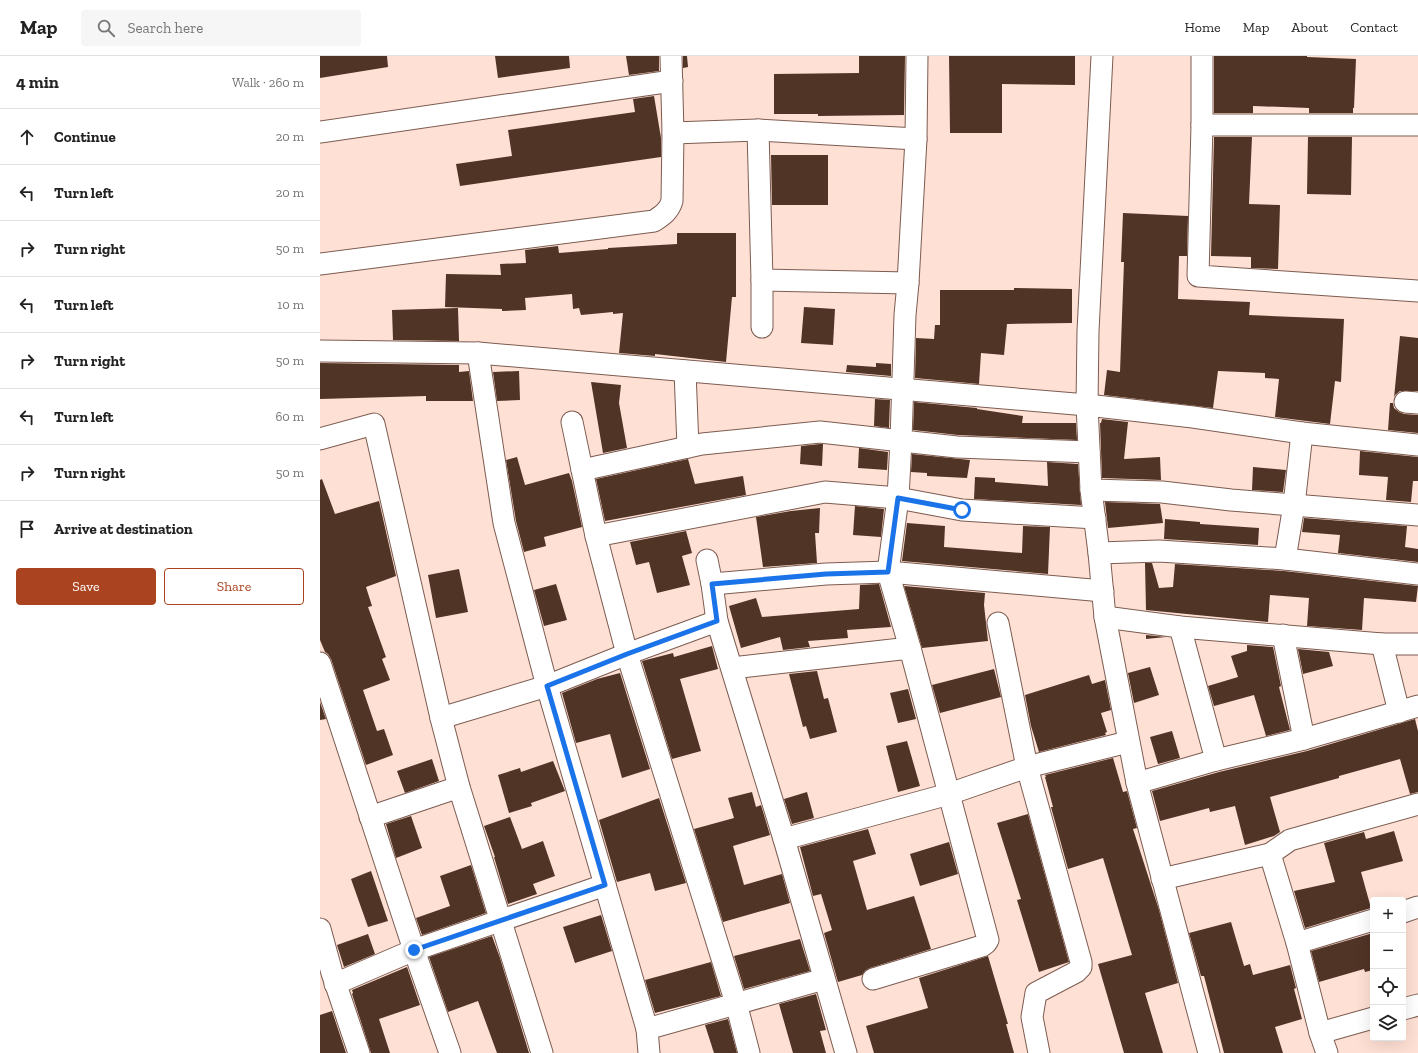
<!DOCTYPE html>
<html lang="en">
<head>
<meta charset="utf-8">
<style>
	:root { --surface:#fff; --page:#f6f6f6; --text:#222; --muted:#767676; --line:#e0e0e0; --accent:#aa4320 }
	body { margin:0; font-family:"Zilla Slab",serif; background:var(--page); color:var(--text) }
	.controls { position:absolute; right:12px; bottom:12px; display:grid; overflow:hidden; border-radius:4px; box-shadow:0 4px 16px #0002 }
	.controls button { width:36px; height:36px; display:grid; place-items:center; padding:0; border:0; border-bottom:1px solid var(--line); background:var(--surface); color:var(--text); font:20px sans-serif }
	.stop { position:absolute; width:12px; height:12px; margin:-9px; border:3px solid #1a73e8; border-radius:50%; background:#fff }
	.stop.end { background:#1a73e8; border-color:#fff; box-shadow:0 1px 4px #0008 }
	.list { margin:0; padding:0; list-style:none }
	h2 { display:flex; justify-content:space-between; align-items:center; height:52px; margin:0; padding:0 16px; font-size:17px }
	h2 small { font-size:13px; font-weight:400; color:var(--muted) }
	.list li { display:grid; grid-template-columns:26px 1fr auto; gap:12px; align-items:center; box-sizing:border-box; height:56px; padding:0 16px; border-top:1px solid var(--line) }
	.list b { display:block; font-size:15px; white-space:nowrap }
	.list em { font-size:13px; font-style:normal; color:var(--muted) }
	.actions { display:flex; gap:8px; padding:12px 16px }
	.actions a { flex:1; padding:9px 0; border:1px solid var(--accent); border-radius:4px; text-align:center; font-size:14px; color:var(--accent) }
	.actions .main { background:var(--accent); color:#fff }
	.icon { flex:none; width:22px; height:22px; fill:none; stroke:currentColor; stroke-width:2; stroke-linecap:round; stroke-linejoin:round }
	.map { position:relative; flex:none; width:1098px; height:997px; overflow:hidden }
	header { display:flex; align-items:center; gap:24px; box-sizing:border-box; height:56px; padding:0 20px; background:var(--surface); border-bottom:1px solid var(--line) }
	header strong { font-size:19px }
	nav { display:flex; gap:22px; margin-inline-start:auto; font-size:14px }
	.search { width:280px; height:36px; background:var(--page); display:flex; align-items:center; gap:10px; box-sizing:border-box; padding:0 14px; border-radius:4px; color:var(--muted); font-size:15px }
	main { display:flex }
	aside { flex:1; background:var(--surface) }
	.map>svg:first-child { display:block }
	.building { fill:#503426 }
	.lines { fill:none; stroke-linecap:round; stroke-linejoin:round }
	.street-casing { stroke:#7c5c50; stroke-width:23 }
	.street { stroke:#fff; stroke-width:21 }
	.route { stroke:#1a73e8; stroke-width:5 }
</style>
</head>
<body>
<header>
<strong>Map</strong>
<div class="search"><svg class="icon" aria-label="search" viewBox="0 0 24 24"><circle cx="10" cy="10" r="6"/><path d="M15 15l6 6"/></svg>Search here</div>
<nav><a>Home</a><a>Map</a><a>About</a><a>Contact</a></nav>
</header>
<main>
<aside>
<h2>4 min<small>Walk · 260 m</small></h2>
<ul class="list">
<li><svg class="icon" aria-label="ahead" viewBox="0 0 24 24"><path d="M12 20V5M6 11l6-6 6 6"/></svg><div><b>Continue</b></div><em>20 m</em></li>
<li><svg class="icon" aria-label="left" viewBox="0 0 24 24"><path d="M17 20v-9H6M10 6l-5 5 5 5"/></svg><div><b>Turn left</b></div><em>20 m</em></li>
<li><svg class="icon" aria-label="right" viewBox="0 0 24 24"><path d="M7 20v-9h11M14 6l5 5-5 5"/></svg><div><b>Turn right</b></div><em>50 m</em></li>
<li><svg class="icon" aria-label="left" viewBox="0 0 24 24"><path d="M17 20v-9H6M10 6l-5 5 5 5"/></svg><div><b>Turn left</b></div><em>10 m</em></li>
<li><svg class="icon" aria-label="right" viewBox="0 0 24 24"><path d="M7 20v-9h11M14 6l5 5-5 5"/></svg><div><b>Turn right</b></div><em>50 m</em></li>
<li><svg class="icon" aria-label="left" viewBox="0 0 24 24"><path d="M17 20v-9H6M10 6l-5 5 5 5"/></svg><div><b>Turn left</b></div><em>60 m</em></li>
<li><svg class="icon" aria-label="right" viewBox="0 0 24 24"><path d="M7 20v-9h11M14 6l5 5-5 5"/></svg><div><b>Turn right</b></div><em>50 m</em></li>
<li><svg class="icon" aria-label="arrive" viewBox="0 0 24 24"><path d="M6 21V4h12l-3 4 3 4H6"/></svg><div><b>Arrive at destination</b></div></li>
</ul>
<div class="actions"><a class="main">Save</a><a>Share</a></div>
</aside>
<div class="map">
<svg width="1098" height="997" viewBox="0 0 1098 997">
	<rect width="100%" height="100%" fill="#ffe0d5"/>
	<g class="building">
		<polygon points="0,0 67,0 68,11 0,22"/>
		<polygon points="175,0 249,0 250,12 178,22"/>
		<polygon points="306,0 339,0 339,15 309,19"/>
		<polygon points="363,0 367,0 368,11 363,12"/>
		<polygon points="539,0 585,0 584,59 498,60 498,58 454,58 454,18 539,17"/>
		<polygon points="629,0 755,0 755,29 682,28 682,77 630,77"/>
		<polygon points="894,0 987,0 987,1 1036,3 1034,52 1033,52 1033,57 989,57 989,52 933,50 933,57 894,57"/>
		<polygon points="334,40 341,82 341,101 140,130 136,108 192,100 188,74 315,56 313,43"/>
		<polygon points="894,81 932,81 929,148 960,149 958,213 931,212 931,201 891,200"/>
		<polygon points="988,81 1032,81 1031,139 987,138"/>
		<polygon points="451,99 508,99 508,149 452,149"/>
		<polygon points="803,157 868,160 867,200 859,200 858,243 930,246 929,259 1024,263 1021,326 1015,325 1010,368 955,361 959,323 945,322 945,317 898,315 893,352 784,339 787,314 800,316 804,206 801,206"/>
		<polygon points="357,177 416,177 416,241 412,241 406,306 335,298 335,300 299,297 303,257 293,258 293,256 261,259 259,252 253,253 252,238 205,242 206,254 182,255 182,253 125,251 126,218 181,219 180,208 206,207 205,194 238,190 239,197 288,193 288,192 357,188"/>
		<polygon points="694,232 752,233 752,267 687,268 684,299 661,297 659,328 595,322 596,282 614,283 615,269 620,269 620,234 694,234"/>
		<polygon points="484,251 515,253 513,289 481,287"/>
		<polygon points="138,252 139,285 73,284 72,254"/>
		<polygon points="1080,280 1098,282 1098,335 1080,335 1075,339 1074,342"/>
		<polygon points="0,307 139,309 139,316 149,315 153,345 106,345 106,340 0,343"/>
		<polygon points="556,307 571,308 571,320 526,316 527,309 556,311"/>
		<polygon points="199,315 200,344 177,345 173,316"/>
		<polygon points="271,326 301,329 299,347 307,392 283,397"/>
		<polygon points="555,343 570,344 569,372 554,370"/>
		<polygon points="594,346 657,352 657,353 703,360 702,367 756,367 757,384 638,379 593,374"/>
		<polygon points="1070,347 1073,347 1074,352 1079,356 1084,358 1098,359 1098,377 1068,374"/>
		<polygon points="782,363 808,366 804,403 840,401 841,424 782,422 780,367 781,367"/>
		<polygon points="500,388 503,388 502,410 480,408 481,390"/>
		<polygon points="539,392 568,396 567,414 538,412"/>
		<polygon points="1040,395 1098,401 1098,425 1093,425 1091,446 1066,444 1068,421 1039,419"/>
		<polygon points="592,398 650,404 647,422 607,420 607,417 591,416"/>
		<polygon points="197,401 205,429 249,417 252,425 262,471 224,481 226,490 204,496 196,465 186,404"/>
		<polygon points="368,403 375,428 423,420 426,439 285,465 276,423"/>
		<polygon points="727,406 758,408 761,449 654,443 655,421 675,422 675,426 728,430"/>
		<polygon points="933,411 966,414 963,436 932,434"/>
		<polygon points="2,423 15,458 59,445 76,520 46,531 52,550 48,551 66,601 62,603 70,624 43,634 57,675 64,673 73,699 46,709 11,603 8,598 5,596 0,584 0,424"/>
		<polygon points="785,446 840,448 843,467 788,472"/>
		<polygon points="535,450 564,453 561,481 533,479"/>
		<polygon points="500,452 499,477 495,477 497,507 443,511 436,461 471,455"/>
		<polygon points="984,462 1087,470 1085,491 1098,493 1098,506 1018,497 1020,479 982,476"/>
		<polygon points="845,463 880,466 880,468 939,472 938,489 844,483"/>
		<polygon points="587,467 625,470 624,491 702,497 703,470 730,471 728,518 582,505"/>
		<polygon points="366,475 372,497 362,500 370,529 337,537 329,506 316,509 310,486"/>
		<polygon points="825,507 832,507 839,532 853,531 855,508 964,515 1098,530 1096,546 1044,542 1042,574 987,570 989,542 950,539 948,566 826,554"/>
		<polygon points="139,513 148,556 116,562 108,519"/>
		<polygon points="236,528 247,564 224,570 214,534"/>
		<polygon points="559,528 571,571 527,574 528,582 488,585 490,591 463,594 460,581 421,592 409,550 436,542 442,561 539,553 540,529"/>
		<polygon points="584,530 665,537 664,549 668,585 602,592"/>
		<polygon points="826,579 846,581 826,583"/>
		<polygon points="927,589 953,591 961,630 959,631 970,674 946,680 934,639 894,650 888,630 918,621 911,600 927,595"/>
		<polygon points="392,590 398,613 360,623 381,695 352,703 322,605 353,597 354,601"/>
		<polygon points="978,593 1009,596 1013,610 983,618"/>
		<polygon points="830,611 839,639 814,647 808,617"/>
		<polygon points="674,613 681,641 620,657 612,629"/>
		<polygon points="497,615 504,643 508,642 517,676 490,683 486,670 483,671 469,618"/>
		<polygon points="300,617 330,713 302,722 290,678 256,687 242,637 277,623"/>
		<polygon points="769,619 772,628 785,624 791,654 781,657 787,676 785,677 786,679 719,696 711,670 705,639"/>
		<polygon points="588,633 596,663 578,667 570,637"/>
		<polygon points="0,646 6,663 0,664"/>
		<polygon points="1095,663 1098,675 1098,736 1090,738 1080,703 1019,720 1019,722 950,741 960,776 954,780 925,789 915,750 890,756 889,752 840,765 832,735 899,716 987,695"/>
		<polygon points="852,675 860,702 838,708 830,681"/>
		<polygon points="587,685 600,730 578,736 566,690"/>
		<polygon points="793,702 803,736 807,735 817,772 813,773 839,854 858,927 825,937 843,997 804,997 778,908 812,899 783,802 748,813 731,751 733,751 725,721 726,721 725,719"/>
		<polygon points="112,703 119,725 85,737 77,715"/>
		<polygon points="233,705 245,735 211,747 212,750 189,757 178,719 200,712 201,716"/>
		<polygon points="432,736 436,751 441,749 450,779 413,790 424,829 462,818 470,847 403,866 374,773 414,762 408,742"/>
		<polygon points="487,736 494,762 472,768 464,743"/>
		<polygon points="339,742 366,827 335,835 330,817 297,826 279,764"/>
		<polygon points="708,758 749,906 719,916 697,844 701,843 677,767"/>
		<polygon points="91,760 102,792 76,802 66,768"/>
		<polygon points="190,761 202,793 223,785 235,820 213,828 217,838 188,848 174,801 175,801 164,770"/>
		<polygon points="548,773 556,798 533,805 547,854 594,840 611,893 550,912 545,915 542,919 518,926 504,877 512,874 501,838 493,840 480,791"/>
		<polygon points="1074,775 1083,805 1041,816 1051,852 985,872 974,835 1015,826 1004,787 1044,776 1046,783"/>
		<polygon points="629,786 638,818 600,830 590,798"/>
		<polygon points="151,809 166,857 102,879 96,862 130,850 120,820"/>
		<polygon points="51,815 68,865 48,871 31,823"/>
		<polygon points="281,859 292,895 255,907 243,871"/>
		<polygon points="911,866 924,910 930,908 933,919 970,909 976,932 974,933 982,963 955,971 963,997 904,997 884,920 881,920 869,877"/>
		<polygon points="1053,877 1053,914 1045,916 1044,913 999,926 991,895"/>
		<polygon points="48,878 55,898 24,911 17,889"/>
		<polygon points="172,880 180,902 209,997 177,997 158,945 128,956 109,901"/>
		<polygon points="480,883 490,915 424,933 414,900"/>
		<polygon points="668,900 688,968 686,968 694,997 554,997 546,970 608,952 599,922"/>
		<polygon points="391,906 401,940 335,957 325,924"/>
		<polygon points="87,911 100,949 59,963 70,997 51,997 32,938 33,937 32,934"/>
		<polygon points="496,938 506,974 500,975 506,997 473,997 459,948"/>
		<polygon points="12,955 26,997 0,997 0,959"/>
		<polygon points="408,963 417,997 394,997 385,969"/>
	</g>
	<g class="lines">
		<g class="street-casing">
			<g id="street">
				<polyline points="782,0 768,275 767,349 771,434 779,497 785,561 817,727 889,997"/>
				<polyline points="882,0 882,69 878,220 1098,235"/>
				<polyline points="882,69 1098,69"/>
				<polyline points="438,74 442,224 442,271"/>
				<polyline points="0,76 352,25"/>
				<polyline points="353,77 438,74 596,83"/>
				<path d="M0 208 334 165C343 159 349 155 352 145L353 77 351 0"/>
				<polyline points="442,224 588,227"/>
				<polyline points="0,295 158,297 767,349 873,361 982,377 1098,389"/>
				<polyline points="158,297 184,467 227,630 327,973 504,923"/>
				<polyline points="365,315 368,391"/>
				<polyline points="1085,346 1098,347"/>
				<polyline points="252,366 276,480 307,598 416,947 429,997"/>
				<polyline points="0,383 54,368 121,662 139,731 222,997"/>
				<polyline points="262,414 382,388 500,376 637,391 769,396"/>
				<polyline points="771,434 842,436 911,444 1098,459"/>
				<polyline points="276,480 505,436 578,442 642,454 775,462"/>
				<polyline points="779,497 839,495 965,503 1098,518"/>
				<polyline points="965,503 974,449 982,377"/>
				<polyline points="387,504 392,528 397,565 464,783 526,997"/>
				<polyline points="392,528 506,518 568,516 783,535"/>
				<polyline points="785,561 860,571 1062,588 1098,588"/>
				<polyline points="678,567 707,711 761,906 761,911 756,916 716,937 712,961 719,997"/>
				<polyline points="860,571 896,704"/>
				<polyline points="963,579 984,683"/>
				<polyline points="1062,588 1079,656"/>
				<polyline points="590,592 568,516 578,442 581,385 585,259 588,227 596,83 597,0"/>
				<polyline points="0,607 94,894 130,997"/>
				<polyline points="412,612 590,592 668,884 666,887 662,890 553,923"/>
				<polyline points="121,662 227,630 307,598 397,565"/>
				<polyline points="817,727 896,704 984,683 1098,650"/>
				<polyline points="50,761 139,731"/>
				<polyline points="464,783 629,738 707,711 808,686"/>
				<polyline points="950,798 977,887 1000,977 1007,997"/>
				<polyline points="842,823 950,798 970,784 1098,748"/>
				<polyline points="1083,856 1098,851"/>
				<polyline points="0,873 12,917 39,997"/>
				<polyline points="977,887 1053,864"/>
				<polyline points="15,928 94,894 285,829"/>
				<polyline points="1083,953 1098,949"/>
				<polyline points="327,973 329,997"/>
				<polyline points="1000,977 1053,962"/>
			</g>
		</g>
		<use href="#street" class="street"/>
	</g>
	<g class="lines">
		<polyline class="route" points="94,894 285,829 227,630 307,598 397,565 392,528 506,518 568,516 578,442 642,454"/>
	</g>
</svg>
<div class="controls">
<button>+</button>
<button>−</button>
<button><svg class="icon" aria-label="locate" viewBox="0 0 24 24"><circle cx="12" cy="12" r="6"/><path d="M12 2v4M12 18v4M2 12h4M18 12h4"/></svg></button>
<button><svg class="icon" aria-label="layers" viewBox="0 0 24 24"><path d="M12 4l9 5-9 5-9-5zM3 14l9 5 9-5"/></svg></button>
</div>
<div class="stop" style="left:642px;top:454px"></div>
<div class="stop end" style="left:94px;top:894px"></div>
</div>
</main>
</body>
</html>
